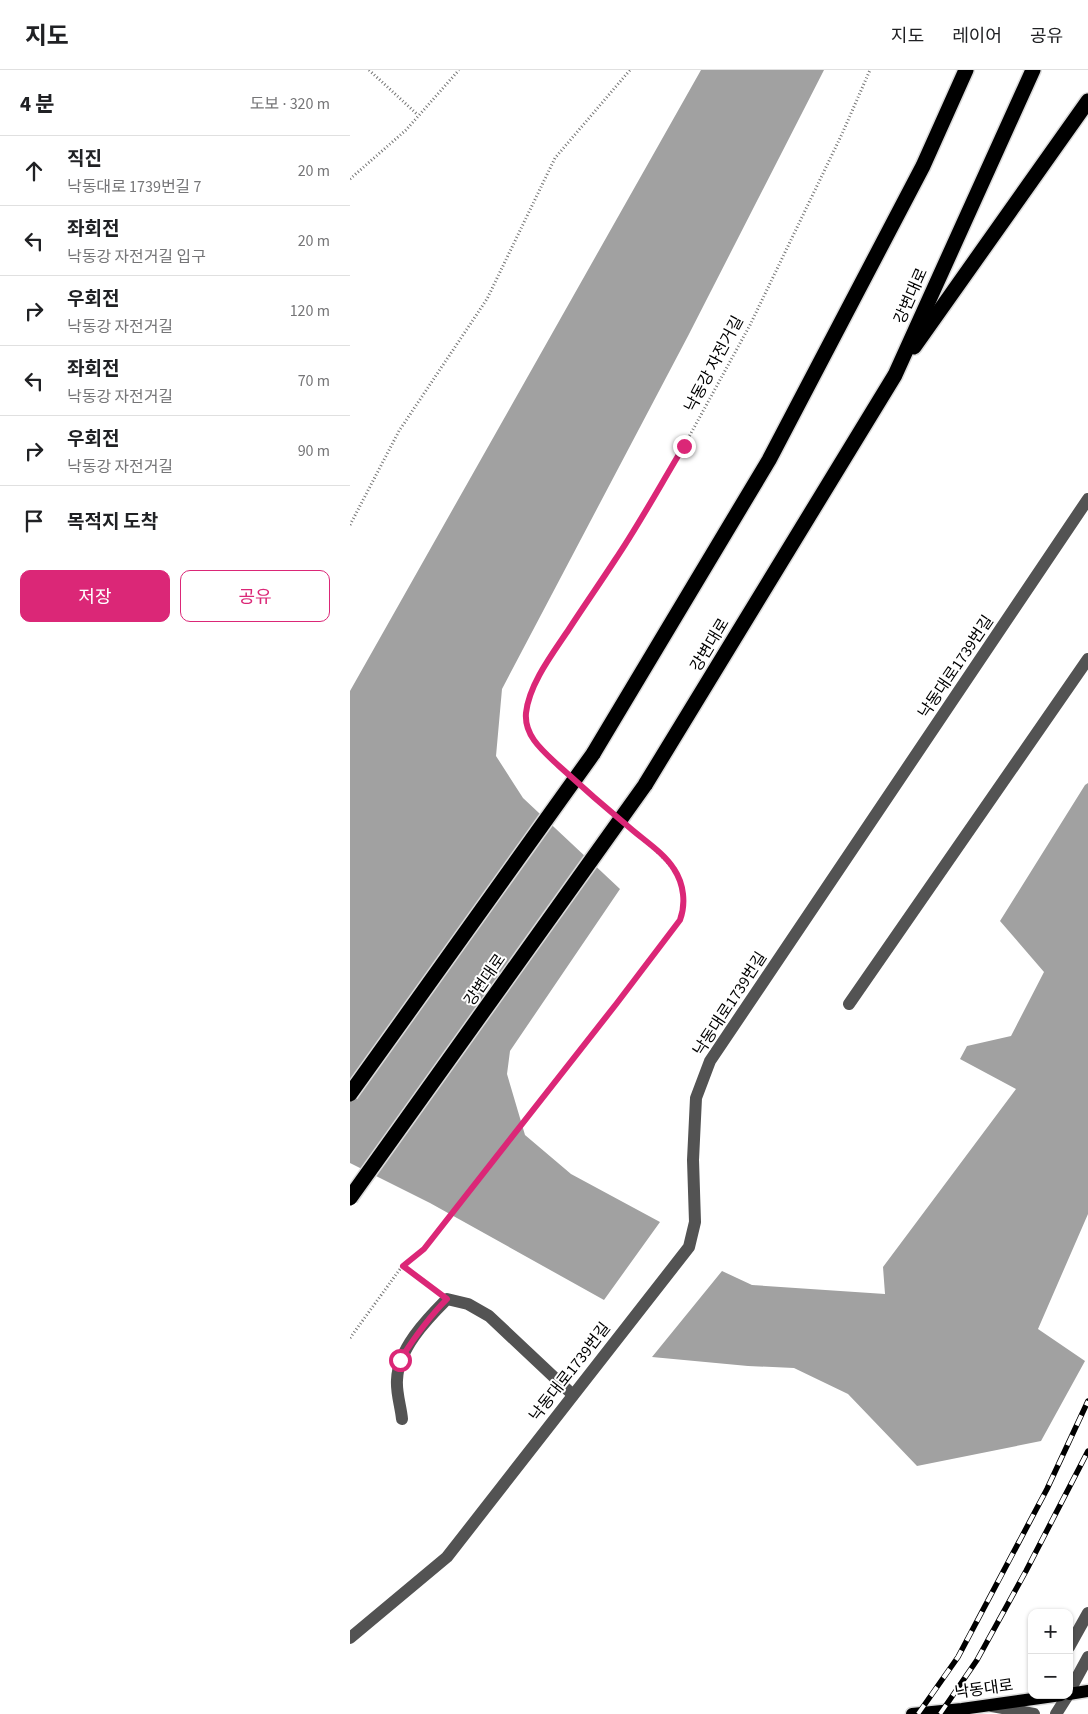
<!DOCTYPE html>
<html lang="ko">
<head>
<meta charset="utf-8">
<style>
	:root { --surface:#fff; --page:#f6f6f6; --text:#202124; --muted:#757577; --line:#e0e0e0; --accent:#db2777 }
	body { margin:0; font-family:"Source Sans 3","Noto Sans KR",sans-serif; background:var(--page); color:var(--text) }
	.controls { position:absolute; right:15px; bottom:15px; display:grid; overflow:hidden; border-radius:10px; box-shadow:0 1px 4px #0004 }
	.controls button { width:45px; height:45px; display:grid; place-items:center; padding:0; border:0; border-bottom:1px solid var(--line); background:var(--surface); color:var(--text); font:25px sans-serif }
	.stop { position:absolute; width:15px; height:15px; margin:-11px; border:4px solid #db2777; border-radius:50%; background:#fff }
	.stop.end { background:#db2777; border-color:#fff; box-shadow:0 1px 5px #0008 }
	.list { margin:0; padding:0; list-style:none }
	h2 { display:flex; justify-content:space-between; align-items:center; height:65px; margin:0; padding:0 20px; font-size:21px }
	h2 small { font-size:16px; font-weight:400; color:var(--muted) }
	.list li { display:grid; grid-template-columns:32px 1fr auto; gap:15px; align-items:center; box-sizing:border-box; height:70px; padding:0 20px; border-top:1px solid var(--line) }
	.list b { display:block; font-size:19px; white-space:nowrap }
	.list p { margin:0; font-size:16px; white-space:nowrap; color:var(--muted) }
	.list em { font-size:16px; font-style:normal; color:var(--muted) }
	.actions { display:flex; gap:10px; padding:15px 20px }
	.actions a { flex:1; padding:11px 0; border:1px solid var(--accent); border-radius:10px; text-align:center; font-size:18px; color:var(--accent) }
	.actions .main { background:var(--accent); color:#fff }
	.icon { flex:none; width:28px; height:28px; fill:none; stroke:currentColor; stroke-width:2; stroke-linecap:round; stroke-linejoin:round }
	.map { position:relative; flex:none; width:738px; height:1644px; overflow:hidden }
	header { display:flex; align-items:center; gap:30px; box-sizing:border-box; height:70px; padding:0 25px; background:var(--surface); border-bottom:1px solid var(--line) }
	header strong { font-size:24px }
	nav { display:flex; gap:28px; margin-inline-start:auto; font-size:18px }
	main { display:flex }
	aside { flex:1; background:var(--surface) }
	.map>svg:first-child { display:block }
	.water { fill:#a1a1a1 }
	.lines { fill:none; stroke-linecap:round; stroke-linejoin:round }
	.major-casing { stroke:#dbdbdb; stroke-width:15 }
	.highway-casing { stroke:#dbdbdb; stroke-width:18 }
	.path { stroke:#757575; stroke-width:3; stroke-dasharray:1 2.5; stroke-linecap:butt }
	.minor { stroke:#535353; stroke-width:12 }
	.major { stroke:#000; stroke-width:12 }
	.highway { stroke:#000; stroke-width:15 }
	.rail-casing { stroke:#000; stroke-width:5.5 }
	.rail { stroke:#fff; stroke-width:4; stroke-dasharray:11; stroke-linecap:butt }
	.highway-bridge-casing { stroke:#dbdbdb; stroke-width:18; stroke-linecap:butt }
	.highway-bridge { stroke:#000; stroke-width:15 }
	.route { stroke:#db2777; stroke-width:6 }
	.labels { text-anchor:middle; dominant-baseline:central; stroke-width:4; stroke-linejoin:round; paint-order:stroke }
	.street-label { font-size:16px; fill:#000; stroke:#fff }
</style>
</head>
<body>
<header>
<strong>지도</strong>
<nav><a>지도</a><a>레이어</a><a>공유</a></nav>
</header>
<main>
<aside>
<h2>4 분<small>도보 · 320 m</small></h2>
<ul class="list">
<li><svg class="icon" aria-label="ahead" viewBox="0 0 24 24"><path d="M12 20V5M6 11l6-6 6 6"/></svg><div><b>직진</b><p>낙동대로 1739번길 7</p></div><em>20 m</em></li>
<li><svg class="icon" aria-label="left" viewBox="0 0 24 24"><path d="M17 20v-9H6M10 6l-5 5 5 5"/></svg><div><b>좌회전</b><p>낙동강 자전거길 입구</p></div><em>20 m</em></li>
<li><svg class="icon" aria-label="right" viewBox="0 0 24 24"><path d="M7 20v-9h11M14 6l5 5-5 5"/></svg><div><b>우회전</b><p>낙동강 자전거길</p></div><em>120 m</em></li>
<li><svg class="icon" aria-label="left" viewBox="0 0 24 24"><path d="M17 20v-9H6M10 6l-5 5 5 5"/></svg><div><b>좌회전</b><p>낙동강 자전거길</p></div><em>70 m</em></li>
<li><svg class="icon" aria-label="right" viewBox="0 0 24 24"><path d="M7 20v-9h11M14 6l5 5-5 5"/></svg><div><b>우회전</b><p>낙동강 자전거길</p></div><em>90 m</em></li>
<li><svg class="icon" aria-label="arrive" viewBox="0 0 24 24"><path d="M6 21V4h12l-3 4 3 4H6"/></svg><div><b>목적지 도착</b></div></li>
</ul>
<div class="actions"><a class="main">저장</a><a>공유</a></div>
</aside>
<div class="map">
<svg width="738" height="1644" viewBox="0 0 738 1644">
	<rect width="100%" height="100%" fill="#fff"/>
	<g class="water">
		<polygon points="351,0 474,0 338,266 152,619 146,686 173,728 270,819 160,981 157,1004 175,1065 221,1104 310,1152 254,1230 80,1133 0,1093 0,621"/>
		<polygon points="738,713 738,1144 688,1259 735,1291 691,1371 567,1396 498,1324 444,1298 398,1296 302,1287 372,1201 402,1215 535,1224 533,1197 666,1019 610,989 617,976 661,966 694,902 650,851 735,715"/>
	</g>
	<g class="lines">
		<g class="major-casing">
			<g id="major">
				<polyline points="719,1624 738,1621"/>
				<polyline points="562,1644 612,1639 711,1625"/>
			</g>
		</g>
		<g class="highway-casing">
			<g id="highway">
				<polyline points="564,277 738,31"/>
				<polyline points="243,684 419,390 573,96 616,0"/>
				<polyline points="295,715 545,305 683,0"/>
			</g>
		</g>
		<g class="path">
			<polyline points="19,0 68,45"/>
			<polyline points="0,109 56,60 109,0"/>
			<polyline points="0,455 49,361 137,229 205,88 280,0"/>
			<polyline points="210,696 185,672 180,664 176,645 178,630 183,619 199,588 267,488 334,376 400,255 492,64 520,0"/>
			<polyline points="238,723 256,738"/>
			<polyline points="53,1195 83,1218"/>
			<path d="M0 1268 53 1195 74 1179 267 933 330 850C344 808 312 786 284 762"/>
		</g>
		<g class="minor">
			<polyline points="499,934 738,589"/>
			<path d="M52 1349C51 1337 46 1323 47 1310 48 1279 76 1250 97 1229L118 1234 139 1246 223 1325"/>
			<polyline points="0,1568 97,1487 339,1177 345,1152 343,1090 346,1028 360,991 738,429"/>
			<polyline points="719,1577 738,1543"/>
			<polyline points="719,1622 738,1587"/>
			<polyline points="642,1636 684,1644"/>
			<polyline points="706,1644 718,1625"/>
		</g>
		<use href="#major" class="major"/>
		<use href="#highway" class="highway"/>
		<g class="rail-casing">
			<g id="rail">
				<polyline points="568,1644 608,1587 697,1419 738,1331"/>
				<polyline points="590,1644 627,1590 676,1501 738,1381"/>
			</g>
		</g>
		<use href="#rail" class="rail"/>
		<g class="highway-bridge-casing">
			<g id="highway-bridge">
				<polyline points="0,1024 243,684"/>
				<polyline points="0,1128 295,715"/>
			</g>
		</g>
		<use href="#highway-bridge" class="highway-bridge"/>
	</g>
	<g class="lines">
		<path class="route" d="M50 1290C64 1268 78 1248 97 1229L53 1196 74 1179 267 933 330 850C336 834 334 814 324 799 314 783 295 771 280 758 256 738 232 717 209 696 193 681 174 666 176 643 179 614 203 583 219 559 234 536 250 513 265 490 290 453 311 414 334 376"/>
	</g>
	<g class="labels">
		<g class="street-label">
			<text transform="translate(561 226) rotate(-66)">강변대로</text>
			<text transform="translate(364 294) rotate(-62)">낙동강 자전거길</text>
			<text transform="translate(360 575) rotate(-59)">강변대로</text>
			<text transform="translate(606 597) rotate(-56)">낙동대로1739번길</text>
			<text transform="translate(135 910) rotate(-55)">강변대로</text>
			<text transform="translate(380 934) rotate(-57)">낙동대로1739번길</text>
			<text transform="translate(220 1302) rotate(-52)">낙동대로1739번길</text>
			<text transform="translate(634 1619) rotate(-8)">낙동대로</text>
		</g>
	</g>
</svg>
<div class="controls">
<button>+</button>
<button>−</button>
</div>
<div class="stop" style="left:50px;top:1290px"></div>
<div class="stop end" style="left:334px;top:376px"></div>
</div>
</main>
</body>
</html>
